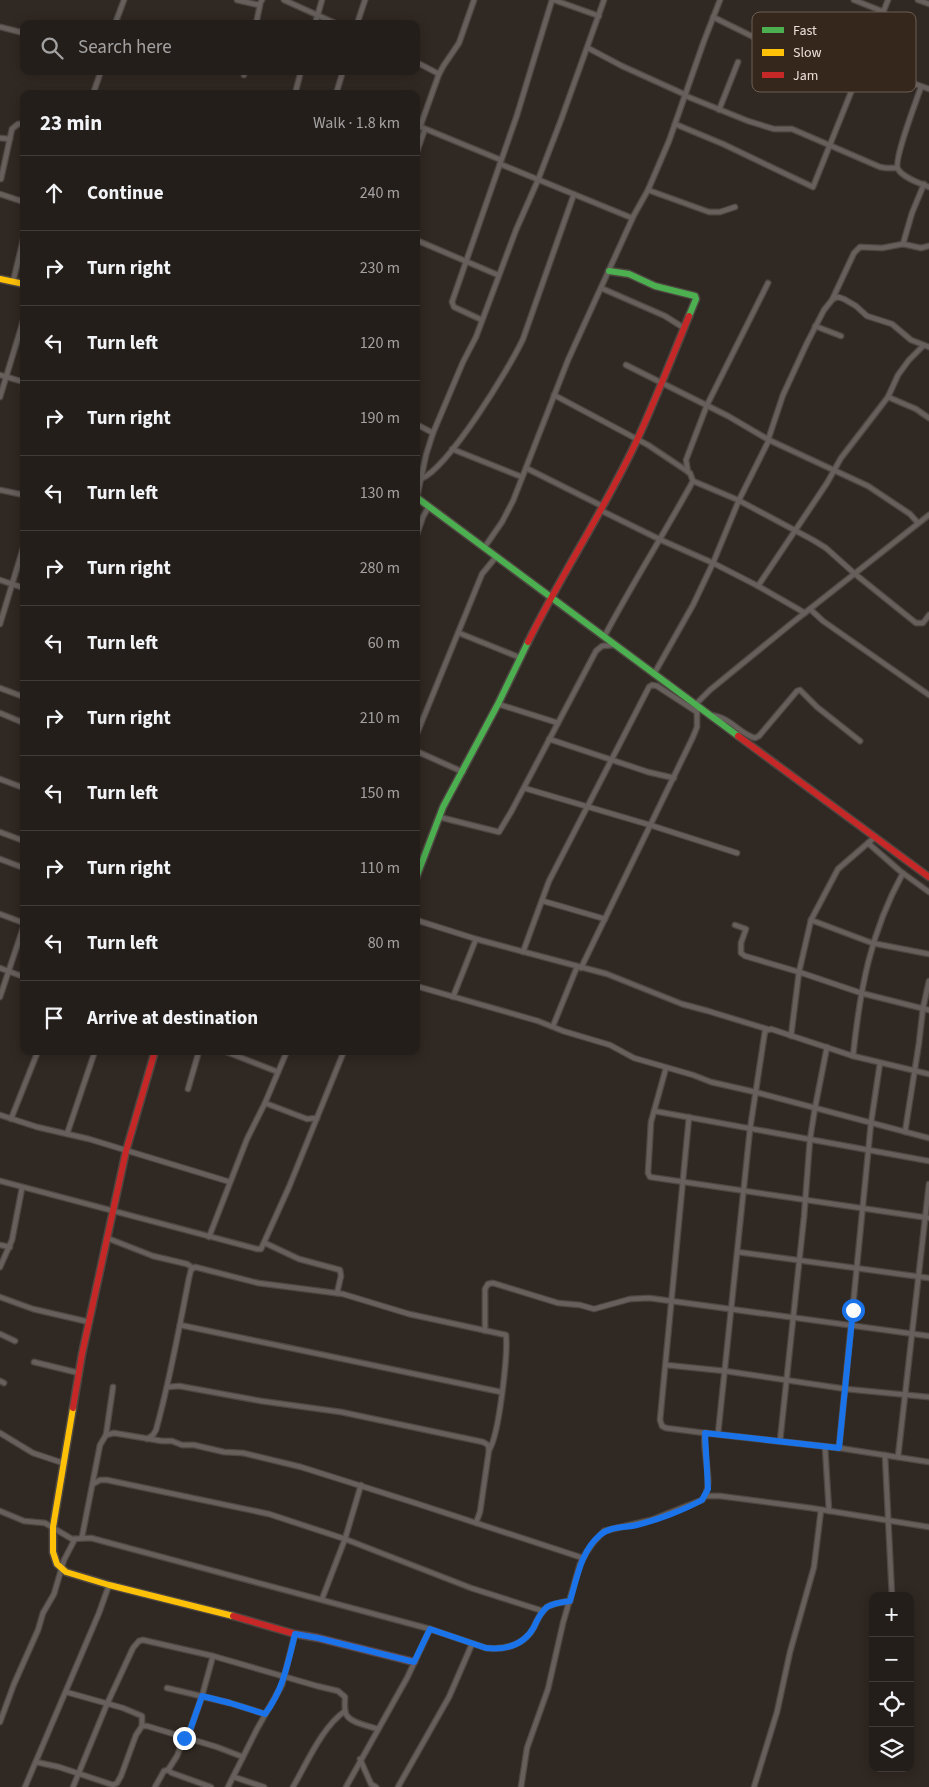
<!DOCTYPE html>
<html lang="en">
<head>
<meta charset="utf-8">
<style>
	:root { --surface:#241e1a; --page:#302b27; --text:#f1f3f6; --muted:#a3a2a2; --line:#413c39 }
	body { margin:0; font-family:"Source Sans 3",sans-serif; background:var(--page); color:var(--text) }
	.controls { position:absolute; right:15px; bottom:15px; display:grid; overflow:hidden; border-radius:10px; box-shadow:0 2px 12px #0003 }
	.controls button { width:45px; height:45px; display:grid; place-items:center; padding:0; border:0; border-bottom:1px solid var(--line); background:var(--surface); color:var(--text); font:25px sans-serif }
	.stop { position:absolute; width:15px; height:15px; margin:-11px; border:4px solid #1a73e8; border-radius:50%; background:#fff }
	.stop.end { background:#1a73e8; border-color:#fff; box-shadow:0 1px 5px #0008 }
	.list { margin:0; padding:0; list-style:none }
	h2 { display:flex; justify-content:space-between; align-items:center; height:65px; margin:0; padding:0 20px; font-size:21px }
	h2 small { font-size:16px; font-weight:400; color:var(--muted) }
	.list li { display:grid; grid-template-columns:32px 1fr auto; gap:15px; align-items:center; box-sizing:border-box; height:75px; padding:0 20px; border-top:1px solid var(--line) }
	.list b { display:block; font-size:19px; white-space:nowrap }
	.list em { font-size:16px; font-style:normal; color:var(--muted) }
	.icon { flex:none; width:28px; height:28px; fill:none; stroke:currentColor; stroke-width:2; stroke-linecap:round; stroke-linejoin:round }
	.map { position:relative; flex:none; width:929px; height:1787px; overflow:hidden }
	.search { position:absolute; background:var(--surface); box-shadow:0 2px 12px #0003; left:20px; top:20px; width:400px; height:55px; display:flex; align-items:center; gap:12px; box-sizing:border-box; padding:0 18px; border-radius:10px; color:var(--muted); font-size:19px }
	.panel { position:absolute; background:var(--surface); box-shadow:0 2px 12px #0003; left:20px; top:90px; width:400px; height:965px; border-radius:10px }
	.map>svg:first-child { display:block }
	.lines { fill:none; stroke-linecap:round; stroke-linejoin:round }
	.street-casing { stroke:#4e4641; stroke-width:7 }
	.fast-casing { stroke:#4e4641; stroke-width:9 }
	.slow-casing { stroke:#4e4641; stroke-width:9 }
	.jam-casing { stroke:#4e4641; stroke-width:9 }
	.street { stroke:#665f5b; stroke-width:4.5 }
	.fast { stroke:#4caf50; stroke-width:6 }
	.slow { stroke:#ffc107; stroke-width:6 }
	.jam { stroke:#c62828; stroke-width:6 }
	.route { stroke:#1a73e8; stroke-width:6 }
	.key { fill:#36271c; stroke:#6c5e54; stroke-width:1 }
	.key-label { font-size:14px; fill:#e9dfd8 }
</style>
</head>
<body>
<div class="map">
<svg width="929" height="1787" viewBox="0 0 929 1787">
	<rect width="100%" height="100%" fill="#302822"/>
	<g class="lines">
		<g class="street-casing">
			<g id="street">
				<polyline points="237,0 259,5 262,0"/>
				<polyline points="284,0 337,24"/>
				<polyline points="554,0 599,16"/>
				<polyline points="854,0 884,12"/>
				<polyline points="918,0 929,4"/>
				<polyline points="713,17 853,86"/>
				<polyline points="115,24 124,0"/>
				<polyline points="256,24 260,5"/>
				<polyline points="315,24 322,0"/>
				<polyline points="357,24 365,0"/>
				<polyline points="0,27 24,33"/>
				<polyline points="588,48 622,66 686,95"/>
				<polyline points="416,62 439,74"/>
				<polyline points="862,65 929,89"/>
				<polyline points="244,75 245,71"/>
				<path d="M921 87C917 99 893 161 898 169 903 178 920 183 929 187"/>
				<polyline points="93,94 101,71"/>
				<polyline points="295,94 301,71"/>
				<polyline points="336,94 343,71"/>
				<polyline points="686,96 748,121 774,129 792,129 880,167 886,168 897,168"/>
				<polyline points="719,110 738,62"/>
				<polyline points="675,124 723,144 813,187 888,0"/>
				<polyline points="416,125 501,160"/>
				<polyline points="420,127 439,74 444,65 459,43 474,0"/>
				<polyline points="0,138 10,139"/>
				<polyline points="416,154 425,129"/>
				<polyline points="500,164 632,218"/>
				<polyline points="1,179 12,129 18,124 24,124"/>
				<polyline points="648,190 709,212 720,212 735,207"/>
				<polyline points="0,194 24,202"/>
				<polyline points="416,240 498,275"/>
				<polyline points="903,244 912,213 924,184"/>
				<polyline points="13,282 24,236"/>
				<polyline points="601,288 665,316 684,328"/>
				<polyline points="833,299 838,297 844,299 856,306 867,316 892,324 911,340 929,347"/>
				<polyline points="482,320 454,307 452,302 517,115 552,0"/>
				<polyline points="815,326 841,336"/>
				<polyline points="626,365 728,416 769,440 868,486 910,514 918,523"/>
				<polyline points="0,375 24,382"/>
				<path d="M554 395 648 445 690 473 693 481C664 534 632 584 604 637"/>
				<polyline points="0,397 24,318"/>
				<polyline points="888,397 916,409 929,418"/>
				<polyline points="416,424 433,433"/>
				<polyline points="768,440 783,395 807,343 824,310 832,300 854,253 860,247 882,248 903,244 921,248 929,246"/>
				<polyline points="452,449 522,477"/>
				<polyline points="526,468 602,506"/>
				<polyline points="688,472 686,460 707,405 768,283"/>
				<path d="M421 479C449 467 509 369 523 339L574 194"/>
				<polyline points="693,481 738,500 813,540 826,548 855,574 916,623 923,623 929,615"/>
				<polyline points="0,490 24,495"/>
				<polyline points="417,497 426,455 433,433 463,362 476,337 516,230 538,180 561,120 604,0"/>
				<polyline points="600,510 661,540 713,563 758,586 805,613"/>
				<polyline points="416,537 423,517 429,506"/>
				<polyline points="484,548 502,522 513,501 568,360 634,215 648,190 669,141 704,41 720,0"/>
				<polyline points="0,580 24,588"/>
				<polyline points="758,586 827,483 841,458 888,397 898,375 909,360 923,346"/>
				<polyline points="810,609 823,621 929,695"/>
				<polyline points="0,624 24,545"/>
				<polyline points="459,633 521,658"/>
				<polyline points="654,674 693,605 713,563 739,500 769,440"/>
				<polyline points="0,688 24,697"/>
				<polyline points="498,704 558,723"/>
				<polyline points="695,705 710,690 792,623 929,515"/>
				<polyline points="0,713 24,723"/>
				<path d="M710 715C731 717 738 733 755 738L759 736 797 691 800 690 817 707 860 741"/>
				<polyline points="416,736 482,574 496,557"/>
				<polyline points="549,739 648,772 674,778"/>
				<polyline points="416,751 463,772"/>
				<polyline points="0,779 24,788"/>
				<polyline points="524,788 650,825 737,853"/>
				<polyline points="439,817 499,832 511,812 596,651 602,646 615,645"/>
				<polyline points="0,832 24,841"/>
				<polyline points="868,843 900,871 929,892"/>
				<polyline points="0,859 24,868"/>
				<polyline points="543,901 605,919"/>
				<polyline points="0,914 24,923"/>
				<polyline points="416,920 476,939 607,974 682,1004 708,1011 767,1029"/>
				<polyline points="811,920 872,943 929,954"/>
				<polyline points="735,925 746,929 741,943 741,953 745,956 799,972 861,993 929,1010"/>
				<polyline points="523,952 549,881 649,687 652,685 657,686 697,712"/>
				<polyline points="0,968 24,977"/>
				<polyline points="581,968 693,737 697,727 697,711"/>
				<polyline points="416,986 538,1021 563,1031 610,1045 634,1058 693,1075 711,1082 755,1092 929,1138"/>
				<polyline points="0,997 24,925"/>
				<polyline points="453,997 476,939"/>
				<polyline points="553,1026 577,967"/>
				<polyline points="791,1036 799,972 811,920 838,869 875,837"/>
				<polyline points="224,1051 278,1072"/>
				<path d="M853 1056C860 990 870 933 903 873"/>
				<polyline points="666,1068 651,1122 648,1173 650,1177 929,1218"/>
				<polyline points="188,1089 199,1051"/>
				<polyline points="265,1103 307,1119 317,1118"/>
				<polyline points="654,1111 929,1161"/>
				<polyline points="0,1115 37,1127 89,1139 230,1182"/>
				<polyline points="689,1117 660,1420 662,1426 666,1428 705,1433"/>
				<polyline points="11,1119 38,1051"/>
				<polyline points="905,1132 919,1043 923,1008 929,981"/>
				<polyline points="67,1134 95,1051"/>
				<polyline points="0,1181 257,1249 261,1249 289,1187 344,1051"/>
				<polyline points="209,1237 247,1139 265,1103 287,1051"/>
				<polyline points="107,1238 153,1256 187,1264 193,1268"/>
				<polyline points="265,1243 299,1259 340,1270 341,1276 337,1293"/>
				<polyline points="0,1245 10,1247"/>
				<polyline points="738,1252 929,1278"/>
				<polyline points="0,1267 12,1240 22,1188"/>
				<polyline points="0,1297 33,1309 89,1322"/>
				<polyline points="180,1325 501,1392"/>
				<polyline points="485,1331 485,1289 488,1284 493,1283 558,1303 580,1305 594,1309 630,1299 649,1298 929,1336"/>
				<polyline points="0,1334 15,1341"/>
				<polyline points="34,1362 79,1373"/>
				<polyline points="666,1365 725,1371 846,1389 929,1397"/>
				<polyline points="0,1381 4,1383"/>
				<polyline points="168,1387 179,1386 261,1401 341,1412 483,1442 488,1445 489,1450"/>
				<polyline points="0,1433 33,1453 63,1463"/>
				<polyline points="718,1434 750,1129 765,1031 771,1029 853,1056 929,1074"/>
				<polyline points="106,1435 113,1387"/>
				<path d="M147 1439 153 1435 156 1430C170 1380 179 1329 189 1278L191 1270 195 1267 258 1283 343 1294 409 1314 506 1335C508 1354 499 1436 489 1450L480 1512 476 1523"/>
				<polyline points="780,1441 804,1217 810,1139 815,1108 827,1047"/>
				<polyline points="825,1447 829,1511"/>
				<polyline points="839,1448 871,1123 880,1063"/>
				<polyline points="885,1455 892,1596"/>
				<polyline points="898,1457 929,1184"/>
				<polyline points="93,1484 100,1480 107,1480 269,1514 345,1539 471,1588 543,1611"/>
				<polyline points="705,1496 720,1496 811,1508 929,1527"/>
				<path d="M0 1511 24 1521 45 1523 72 1539 91 1538 430 1629 486 1648C505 1650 525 1645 534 1627 537 1620 541 1612 547 1607 554 1603 563 1602 570 1601"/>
				<polyline points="82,1537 100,1445 106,1435 114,1433 162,1441 172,1441 182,1445 194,1445 224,1452 243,1453 301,1467 412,1502 583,1558"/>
				<polyline points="322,1599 345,1539 361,1485"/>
				<polyline points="167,1688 230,1703 265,1714"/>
				<polyline points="0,1722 14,1684 38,1630 43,1613 54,1594 64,1560 75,1539"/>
				<polyline points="142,1726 147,1726 217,1747 243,1757"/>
				<polyline points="187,1739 202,1696 213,1656"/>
				<polyline points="360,1759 371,1784 376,1787"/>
				<polyline points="36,1762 59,1767 113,1785 117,1783 121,1776 136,1735 142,1726 142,1716 123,1708 66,1692"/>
				<polyline points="168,1770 172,1773 211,1787"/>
				<polyline points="234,1777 264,1787"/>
				<polyline points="25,1787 99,1613 109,1585"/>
				<path d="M73 1787 107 1704 133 1648 139 1641 143 1640 213 1656 317 1686 338 1691 345 1697C345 1702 344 1709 346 1714 350 1723 369 1726 378 1729"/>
				<polyline points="155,1787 164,1771 168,1770 177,1756 184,1738"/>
				<polyline points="228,1787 257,1729 282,1685 295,1634"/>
				<path d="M293 1787C307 1763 322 1727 345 1711"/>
				<polyline points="346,1787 407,1678 430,1629"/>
				<polyline points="398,1787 449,1697 472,1644"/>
				<path d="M521 1787 527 1748 548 1689 563 1623 580 1564 586 1553 593 1543 604 1531 651 1520 702 1500C716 1484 701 1453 705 1433L839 1448 929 1462"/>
				<polyline points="754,1787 777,1712 790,1652 814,1567 821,1510"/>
			</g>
		</g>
		<g class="fast-casing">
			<g id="fast">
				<polyline points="609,271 629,274 655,286 695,296 696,299 689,316"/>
				<polyline points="416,497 738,736"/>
				<polyline points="416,878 443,807 498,704 528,642"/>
			</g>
		</g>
		<g class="slow-casing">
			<g id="slow">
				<polyline points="0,279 24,284"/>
				<polyline points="73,1408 53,1527 53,1552 57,1564 66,1572 109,1585 233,1616"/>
			</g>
		</g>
		<g class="jam-casing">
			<g id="jam">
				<path d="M528 642C562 573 605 509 637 440 656 399 672 357 689 316"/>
				<polyline points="738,736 929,877"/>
				<polyline points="73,1408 82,1354 126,1151 155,1051"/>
				<polyline points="233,1616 295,1634 318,1638 414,1662"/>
			</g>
		</g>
		<use href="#street" class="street"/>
		<use href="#fast" class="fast"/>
		<use href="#slow" class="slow"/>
		<use href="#jam" class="jam"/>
	</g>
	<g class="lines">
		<path class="route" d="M184 1738 187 1739 202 1696 230 1703 265 1714C283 1690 288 1663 295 1634L318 1638 414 1662 430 1629 486 1648C506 1650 524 1645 534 1627 537 1620 541 1612 547 1607 554 1603 563 1602 570 1601 577 1578 581 1551 600 1535 610 1526 625 1528 637 1525 657 1520 684 1510 702 1500L708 1489 705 1433 839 1448 853 1310"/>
	</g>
	<rect x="752" y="12" width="164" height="80" rx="8" class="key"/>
	<rect x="762" y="27" width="22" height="6" fill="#4caf50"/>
	<rect x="762" y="49" width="22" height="7" fill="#ffc107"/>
	<rect x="762" y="72" width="22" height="6" fill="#c62828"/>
	<g class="key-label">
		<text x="793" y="35">Fast</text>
		<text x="793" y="57">Slow</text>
		<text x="793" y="80">Jam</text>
	</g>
</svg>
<div class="controls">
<button>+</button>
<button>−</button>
<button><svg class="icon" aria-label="locate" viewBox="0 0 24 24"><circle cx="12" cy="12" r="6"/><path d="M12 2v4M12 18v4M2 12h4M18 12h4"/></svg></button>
<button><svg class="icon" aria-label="layers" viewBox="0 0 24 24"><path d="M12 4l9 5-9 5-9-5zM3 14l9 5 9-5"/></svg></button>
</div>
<div class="stop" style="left:853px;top:1310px"></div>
<div class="stop end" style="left:184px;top:1738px"></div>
<div class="search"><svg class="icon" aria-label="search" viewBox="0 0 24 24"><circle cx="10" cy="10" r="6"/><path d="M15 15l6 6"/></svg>Search here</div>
<section class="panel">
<h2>23 min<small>Walk · 1.8 km</small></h2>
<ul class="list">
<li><svg class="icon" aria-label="ahead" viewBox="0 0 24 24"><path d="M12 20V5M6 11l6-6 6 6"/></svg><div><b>Continue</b></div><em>240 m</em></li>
<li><svg class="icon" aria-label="right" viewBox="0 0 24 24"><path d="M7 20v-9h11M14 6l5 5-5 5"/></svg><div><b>Turn right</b></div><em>230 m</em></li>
<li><svg class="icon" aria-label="left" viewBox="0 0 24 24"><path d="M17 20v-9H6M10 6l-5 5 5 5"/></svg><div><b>Turn left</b></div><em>120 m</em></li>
<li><svg class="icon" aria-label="right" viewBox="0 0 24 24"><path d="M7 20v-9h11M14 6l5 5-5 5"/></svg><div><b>Turn right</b></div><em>190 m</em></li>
<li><svg class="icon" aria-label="left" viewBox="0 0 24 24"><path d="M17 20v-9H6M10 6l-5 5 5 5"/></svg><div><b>Turn left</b></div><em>130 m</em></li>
<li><svg class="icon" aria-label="right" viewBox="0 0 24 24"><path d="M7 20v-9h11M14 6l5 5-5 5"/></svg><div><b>Turn right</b></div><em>280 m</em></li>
<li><svg class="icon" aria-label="left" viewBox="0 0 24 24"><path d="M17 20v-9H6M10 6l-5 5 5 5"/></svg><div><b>Turn left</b></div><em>60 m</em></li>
<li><svg class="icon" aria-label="right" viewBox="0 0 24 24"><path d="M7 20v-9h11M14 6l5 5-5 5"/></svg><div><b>Turn right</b></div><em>210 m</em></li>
<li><svg class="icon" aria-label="left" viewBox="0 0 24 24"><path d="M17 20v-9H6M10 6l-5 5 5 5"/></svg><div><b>Turn left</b></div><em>150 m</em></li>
<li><svg class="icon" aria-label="right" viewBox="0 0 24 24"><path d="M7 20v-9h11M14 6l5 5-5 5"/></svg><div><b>Turn right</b></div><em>110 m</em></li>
<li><svg class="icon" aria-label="left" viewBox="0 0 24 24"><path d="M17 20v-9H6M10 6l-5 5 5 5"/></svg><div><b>Turn left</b></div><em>80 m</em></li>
<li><svg class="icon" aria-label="arrive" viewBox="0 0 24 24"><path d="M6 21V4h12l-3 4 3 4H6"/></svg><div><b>Arrive at destination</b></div></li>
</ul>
</section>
</div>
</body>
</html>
